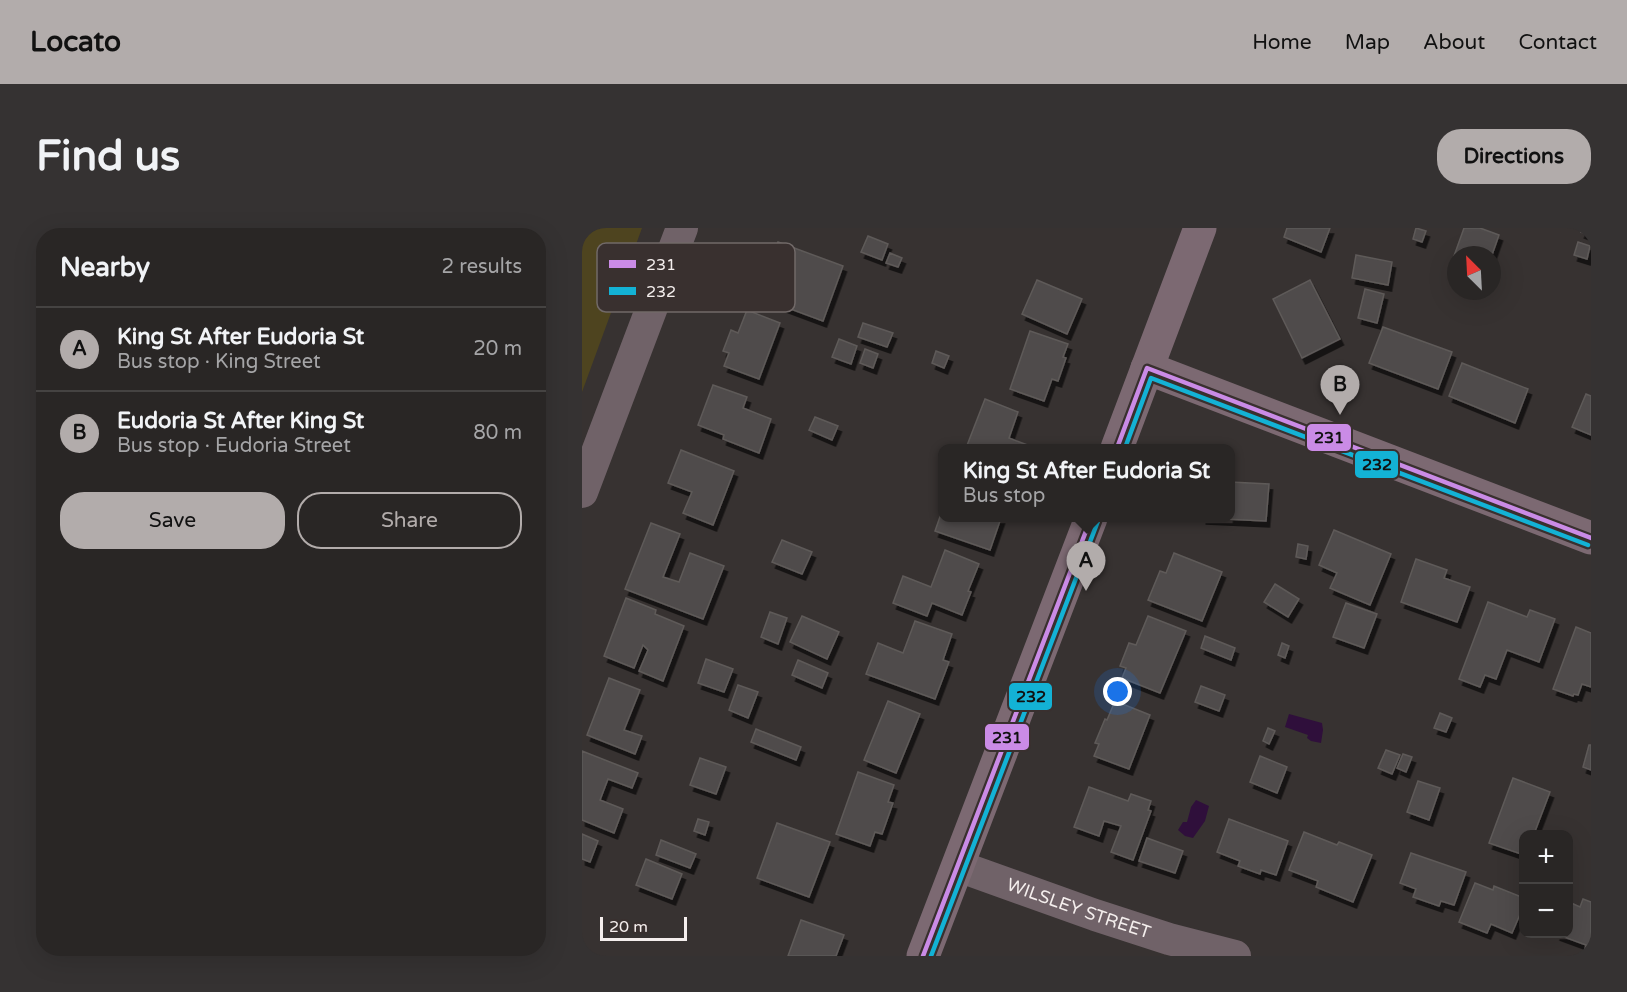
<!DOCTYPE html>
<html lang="en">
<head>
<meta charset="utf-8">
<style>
	:root { --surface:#292625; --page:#353232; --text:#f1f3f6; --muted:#a5a5a7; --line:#454342; --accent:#b2acab }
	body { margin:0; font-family:"Varela Round",sans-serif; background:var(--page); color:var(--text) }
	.controls { position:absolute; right:18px; bottom:18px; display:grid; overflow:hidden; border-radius:12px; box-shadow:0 6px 24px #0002 }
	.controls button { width:54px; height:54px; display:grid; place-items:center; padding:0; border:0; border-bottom:2px solid var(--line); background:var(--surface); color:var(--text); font:30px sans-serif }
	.compass { position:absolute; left:865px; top:18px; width:54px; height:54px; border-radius:50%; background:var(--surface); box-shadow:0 6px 24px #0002; rotate:336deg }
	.scale { position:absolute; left:18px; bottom:15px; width:87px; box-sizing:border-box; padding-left:6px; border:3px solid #f4eeed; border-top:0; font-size:16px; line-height:21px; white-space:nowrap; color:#f4eeed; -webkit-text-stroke:4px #39302f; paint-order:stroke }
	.you { position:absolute; left:536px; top:464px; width:21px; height:21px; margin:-15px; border:4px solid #fff; border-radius:50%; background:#1a73e8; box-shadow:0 0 0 9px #1a73e833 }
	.badge { display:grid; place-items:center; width:39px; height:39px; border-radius:50%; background:var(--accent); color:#111; font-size:20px; font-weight:700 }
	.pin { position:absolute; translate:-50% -50px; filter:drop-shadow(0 2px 3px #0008) }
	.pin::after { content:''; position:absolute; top:32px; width:21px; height:18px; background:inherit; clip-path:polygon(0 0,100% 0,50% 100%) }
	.popup { position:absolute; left:356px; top:216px; width:297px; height:78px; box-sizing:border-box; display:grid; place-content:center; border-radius:12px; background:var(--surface); filter:drop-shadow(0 2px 4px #0005); font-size:20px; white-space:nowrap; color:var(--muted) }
	.popup b { font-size:22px; color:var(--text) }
	.popup::after { content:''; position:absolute; left:50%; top:100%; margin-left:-12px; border:12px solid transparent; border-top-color:var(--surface) }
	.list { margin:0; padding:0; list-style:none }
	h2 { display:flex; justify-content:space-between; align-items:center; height:78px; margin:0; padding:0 24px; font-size:26px }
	h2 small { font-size:20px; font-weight:400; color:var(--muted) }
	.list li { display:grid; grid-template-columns:39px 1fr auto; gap:18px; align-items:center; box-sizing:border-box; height:84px; padding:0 24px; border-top:2px solid var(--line) }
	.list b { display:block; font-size:22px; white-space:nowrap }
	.list p { margin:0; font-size:20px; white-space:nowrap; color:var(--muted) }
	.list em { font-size:20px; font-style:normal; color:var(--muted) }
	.actions { display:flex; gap:12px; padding:18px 24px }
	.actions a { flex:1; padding:14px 0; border:2px solid var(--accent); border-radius:24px; text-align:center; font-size:21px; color:var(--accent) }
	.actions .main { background:var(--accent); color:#111 }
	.map { position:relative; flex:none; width:1009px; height:728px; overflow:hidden; border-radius:24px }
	header { display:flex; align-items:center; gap:36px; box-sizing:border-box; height:84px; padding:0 30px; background:var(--accent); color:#111 }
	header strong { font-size:28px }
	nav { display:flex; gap:33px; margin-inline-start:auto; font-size:21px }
	.intro { display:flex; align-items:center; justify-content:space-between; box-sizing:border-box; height:144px; padding:0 36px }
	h1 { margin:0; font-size:42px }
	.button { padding:15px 27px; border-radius:24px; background:var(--accent); color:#111; font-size:21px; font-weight:700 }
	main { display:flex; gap:36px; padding:0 36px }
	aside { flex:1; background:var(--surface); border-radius:24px; box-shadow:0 6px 24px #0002 }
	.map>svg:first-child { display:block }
	.green { fill:#4e441f }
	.water { fill:#2f0f3b }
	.building { fill:#4f4c4b; stroke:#5e5a59; stroke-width:1.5; filter:url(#shadow) }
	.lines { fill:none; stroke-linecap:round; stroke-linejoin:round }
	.minor { stroke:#706268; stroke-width:32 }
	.major { stroke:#7c6972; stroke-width:33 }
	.bus-1-casing { stroke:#39302f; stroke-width:9 }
	.bus-2-casing { stroke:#39302f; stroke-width:9 }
	.bus-1 { stroke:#ca8be6; stroke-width:4.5 }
	.bus-2 { stroke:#13b2d5; stroke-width:4.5 }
	.labels { text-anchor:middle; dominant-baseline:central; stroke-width:6; stroke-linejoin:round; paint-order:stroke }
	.street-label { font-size:18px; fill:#f4eeed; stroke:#39302f }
	.key { fill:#39302f; stroke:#716968; stroke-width:1.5 }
	.key-label { font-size:16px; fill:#f4eeed }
	.line-badge { stroke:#39302f; stroke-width:2 }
	.pale-badge-label { font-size:16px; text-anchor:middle; font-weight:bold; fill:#111 }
</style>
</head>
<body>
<header>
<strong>Locato</strong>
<nav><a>Home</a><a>Map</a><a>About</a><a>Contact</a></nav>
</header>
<div class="intro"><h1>Find us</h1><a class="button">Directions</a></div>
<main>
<aside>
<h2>Nearby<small>2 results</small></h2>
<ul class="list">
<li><span class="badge">A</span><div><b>King St After Eudoria St</b><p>Bus stop · King Street</p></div><em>20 m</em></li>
<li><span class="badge">B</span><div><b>Eudoria St After King St</b><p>Bus stop · Eudoria Street</p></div><em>80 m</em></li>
</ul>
<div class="actions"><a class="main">Save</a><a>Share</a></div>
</aside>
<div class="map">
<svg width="1009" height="728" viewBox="0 0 1009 728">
	<defs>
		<filter id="shadow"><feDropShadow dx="3.5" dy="6" stdDeviation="0" flood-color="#0009"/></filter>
	</defs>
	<rect width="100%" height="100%" fill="#373231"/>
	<polygon class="green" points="0,0 60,0 0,164"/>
	<g class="water">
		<polygon points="707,486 740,495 741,502 739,515 729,513 725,510 726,507 703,499"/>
		<polygon points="614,572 627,578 623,593 611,610 603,608 596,602 601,594 605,594 609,579"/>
	</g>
	<g class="building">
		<polygon points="705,0 748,0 739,24 702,9"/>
		<polygon points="834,0 844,3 840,14 831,11"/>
		<polygon points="882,0 898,0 917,7 910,27 872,28"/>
		<polygon points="1001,0 1009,0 1009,8 999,4"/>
		<polygon points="286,8 306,16 300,32 279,24"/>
		<polygon points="196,14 261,38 241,93 171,67 175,57 168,54 177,32 187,36"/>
		<polygon points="996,14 1008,18 1005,31 992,27"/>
		<polygon points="308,25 320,30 316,39 304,35"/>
		<polygon points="774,27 810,34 806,57 770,50"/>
		<polygon points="455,52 500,71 485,106 440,86"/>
		<polygon points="728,52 758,111 720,130 691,71"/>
		<polygon points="783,61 802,66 795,95 776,90"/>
		<polygon points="165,82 198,95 177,151 142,138 147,125 141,123 149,102 156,105"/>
		<polygon points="281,95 311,105 305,119 276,109"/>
		<polygon points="801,99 870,124 856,161 787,135"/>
		<polygon points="448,103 486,116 481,129 484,130 476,153 470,151 462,173 428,161"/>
		<polygon points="257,111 275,118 269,136 250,129"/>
		<polygon points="283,121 296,126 291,140 278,135"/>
		<polygon points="354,123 367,128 362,140 350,135"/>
		<polygon points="880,135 946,161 933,195 867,168"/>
		<polygon points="131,157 165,169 161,180 189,191 177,225 141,211 142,207 116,197"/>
		<polygon points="1004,166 1009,168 1009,207 990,199"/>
		<polygon points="403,171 436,184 427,210 448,218 447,220 384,220"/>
		<polygon points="233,189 256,198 250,212 227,202"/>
		<polygon points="99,222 152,243 131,297 101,285 110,264 86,255"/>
		<polygon points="648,254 687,256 684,293 620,290 648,290"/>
		<polygon points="360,283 360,290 419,290 408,322 353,303"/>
		<polygon points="69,295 98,306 81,349 97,354 108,325 142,338 121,391 43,361"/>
		<polygon points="752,302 809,326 788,377 748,360 755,345 737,337"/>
		<polygon points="200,312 230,324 220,346 190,334"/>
		<polygon points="716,316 726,318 724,331 714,329"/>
		<polygon points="363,322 397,336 386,363 389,364 380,387 350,375 345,388 311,375 321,348 349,359"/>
		<polygon points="592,325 640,344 620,393 566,372 578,343 584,345"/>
		<polygon points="834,331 865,342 862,350 888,359 875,394 819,374"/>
		<polygon points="693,356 717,371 706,389 682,374"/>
		<polygon points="44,370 74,382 73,386 102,398 81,453 57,443 66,422 61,417 52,440 22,428"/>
		<polygon points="906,374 945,389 948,382 973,391 957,434 925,422 914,451 903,447 898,459 877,451"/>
		<polygon points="764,375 795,386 782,420 751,409"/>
		<polygon points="188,384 205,390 196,416 179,409"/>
		<polygon points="220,388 257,404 245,431 208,414"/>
		<polygon points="566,388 604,403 578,465 540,450 544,440 538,438 547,415 554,417"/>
		<polygon points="333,393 370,406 361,432 367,434 353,471 284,446 296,415 321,425"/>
		<polygon points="994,399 1009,405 1009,459 1000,456 996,467 992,466 991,468 971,461"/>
		<polygon points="623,408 653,420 649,432 619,420"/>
		<polygon points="700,415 707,418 703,430 696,427"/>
		<polygon points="124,431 151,441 142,464 116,455"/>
		<polygon points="216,432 246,445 240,460 210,447"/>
		<polygon points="27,450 58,462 42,502 60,508 53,526 5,507"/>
		<polygon points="156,457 176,464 166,490 147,482"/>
		<polygon points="619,458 643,467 637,483 613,474"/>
		<polygon points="306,473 338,486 314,545 282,532"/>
		<polygon points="533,473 568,487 547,541 512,528 517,516 513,515 523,491 525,492"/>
		<polygon points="858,485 870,490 864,504 852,500"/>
		<polygon points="686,500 693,503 687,516 681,513"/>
		<polygon points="174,501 219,519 214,532 169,514"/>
		<polygon points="1007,517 1009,517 1009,542 1001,539"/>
		<polygon points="804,522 818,527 810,546 796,540"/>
		<polygon points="0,523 56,545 50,560 26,551 18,572 41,581 32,605 0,592"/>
		<polygon points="821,526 830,529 824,544 815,540"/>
		<polygon points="678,528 705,539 695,565 668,554"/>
		<polygon points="118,530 144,539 134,566 108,557"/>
		<polygon points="276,544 312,557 306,574 311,575 300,606 293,604 288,618 254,606"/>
		<polygon points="931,550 968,564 952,606 942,606 942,627 907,615"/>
		<polygon points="836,553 858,560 847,592 825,584"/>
		<polygon points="507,559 546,573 549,566 569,573 566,582 569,583 551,632 529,624 539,598 522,593 517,608 492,599"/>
		<polygon points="116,591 127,594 123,607 112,603"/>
		<polygon points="647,591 706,613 694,647 679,642 678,646 656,638 658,633 635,624"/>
		<polygon points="195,595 248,614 227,669 175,650"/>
		<polygon points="722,604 755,617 757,614 790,627 771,674 734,659 736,653 707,642"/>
		<polygon points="0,606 16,613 8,634 0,631"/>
		<polygon points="565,610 601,623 593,645 557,633"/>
		<polygon points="79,612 114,626 108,640 74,627"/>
		<polygon points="829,625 884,644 872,677 859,673 857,678 831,669 834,661 818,655"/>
		<polygon points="64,631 100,646 90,671 54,657"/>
		<polygon points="893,655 911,662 912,658 942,670 942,677 930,705 909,696 905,705 877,694"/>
		<polygon points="1001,671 1009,674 1009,723 1003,721 1004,717 974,706 987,706 987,674 998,679"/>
		<polygon points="219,692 262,707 254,728 206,728"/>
	</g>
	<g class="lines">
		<g class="minor">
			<polyline points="0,264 100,0"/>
			<path id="s1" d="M376 638 513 687 587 711 653 728"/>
		</g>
		<g class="major">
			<polyline points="565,140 1009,310"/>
			<polyline points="535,220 618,0"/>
			<polyline points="341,728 509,290"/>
		</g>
		<g class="bus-1-casing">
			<g id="bus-1">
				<polyline points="535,220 565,140 1009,310"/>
				<polyline points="341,728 509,290"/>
			</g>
		</g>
		<g class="bus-2-casing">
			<g id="bus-2">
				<polyline points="543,220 569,150 1006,317"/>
				<polyline points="349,728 516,293"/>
			</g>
		</g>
		<use href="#bus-1" class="bus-1"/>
		<use href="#bus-2" class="bus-2"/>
	</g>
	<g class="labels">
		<g class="street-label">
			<text stroke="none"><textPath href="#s1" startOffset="128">WILSLEY STREET</textPath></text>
		</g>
	</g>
	<rect x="15" y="15" width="198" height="69" rx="9" class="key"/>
	<rect x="27" y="32" width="27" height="8" fill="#ca8be6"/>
	<rect x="27" y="59" width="27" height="8" fill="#13b2d5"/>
	<g class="key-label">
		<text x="64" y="42">231</text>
		<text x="64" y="69">232</text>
	</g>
	<g class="line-badge">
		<rect x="724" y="195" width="46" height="29" rx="6" fill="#ca8be6"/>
		<rect x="772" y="222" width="45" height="29" rx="6" fill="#13b2d5"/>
		<rect x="426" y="454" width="45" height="29" rx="6" fill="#13b2d5"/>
		<rect x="402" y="495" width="46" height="28" rx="6" fill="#ca8be6"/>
	</g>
	<g class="pale-badge-label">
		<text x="747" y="215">231</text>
		<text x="795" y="242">232</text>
		<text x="449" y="474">232</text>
		<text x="425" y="515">231</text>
	</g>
</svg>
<div class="controls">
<button>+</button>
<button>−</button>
</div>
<svg class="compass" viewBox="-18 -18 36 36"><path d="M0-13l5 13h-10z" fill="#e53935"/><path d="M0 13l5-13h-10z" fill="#a5a5a7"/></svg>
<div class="scale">20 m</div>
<div class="you"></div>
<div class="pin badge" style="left:504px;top:363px">A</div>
<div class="popup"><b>King St After Eudoria St</b>Bus stop</div>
<div class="pin badge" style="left:758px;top:187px">B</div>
</div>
</main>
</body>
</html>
